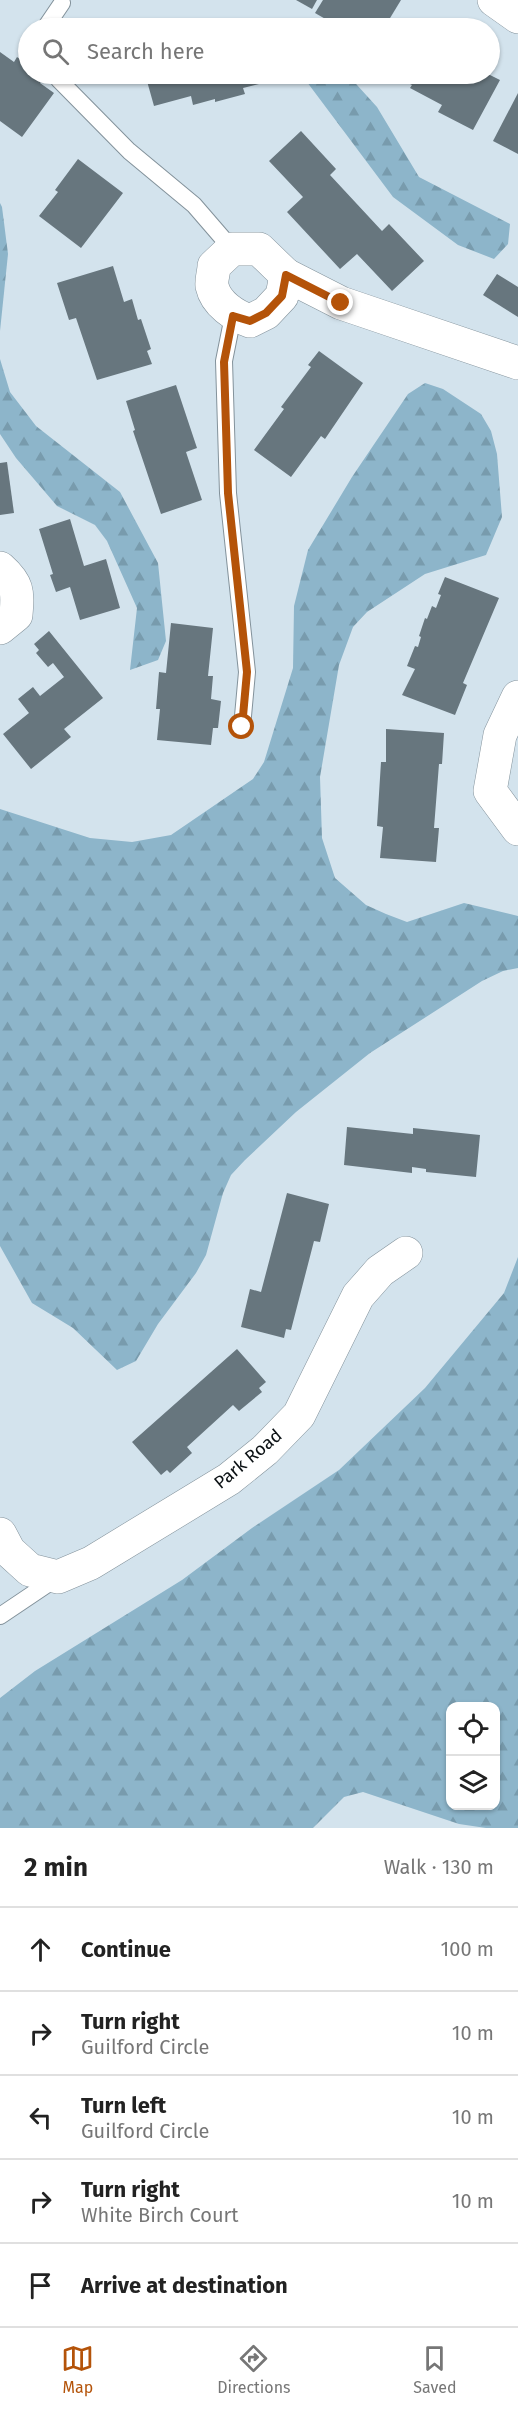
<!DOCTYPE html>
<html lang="en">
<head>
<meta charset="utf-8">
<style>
	:root { --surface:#fff; --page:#f2f2f2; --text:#222; --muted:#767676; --line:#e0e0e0; --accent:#b45309 }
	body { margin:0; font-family:"Fira Sans",sans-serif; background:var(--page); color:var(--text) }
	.controls { position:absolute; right:18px; bottom:18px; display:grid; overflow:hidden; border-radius:12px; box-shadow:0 2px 4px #0004 }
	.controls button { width:54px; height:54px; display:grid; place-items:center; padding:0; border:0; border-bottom:2px solid var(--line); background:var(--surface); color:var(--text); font:30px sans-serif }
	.stop { position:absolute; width:18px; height:18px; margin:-14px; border:4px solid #b45309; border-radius:50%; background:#fff }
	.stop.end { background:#b45309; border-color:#fff; box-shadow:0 2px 6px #0008 }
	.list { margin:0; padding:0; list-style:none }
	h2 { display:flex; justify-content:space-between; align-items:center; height:78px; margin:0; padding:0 24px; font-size:26px }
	h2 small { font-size:20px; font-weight:400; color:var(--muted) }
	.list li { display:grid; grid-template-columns:39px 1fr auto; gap:18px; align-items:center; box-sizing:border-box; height:84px; padding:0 24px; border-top:2px solid var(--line) }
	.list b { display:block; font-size:22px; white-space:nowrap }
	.list p { margin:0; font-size:20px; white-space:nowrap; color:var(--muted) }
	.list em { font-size:20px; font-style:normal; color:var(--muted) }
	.icon { flex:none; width:33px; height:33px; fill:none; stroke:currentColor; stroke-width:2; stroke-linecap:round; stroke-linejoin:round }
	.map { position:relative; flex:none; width:518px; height:1828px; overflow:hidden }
	.search { position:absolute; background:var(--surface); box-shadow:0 2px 4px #0004; left:18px; right:18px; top:18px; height:66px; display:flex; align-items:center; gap:15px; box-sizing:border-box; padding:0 21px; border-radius:33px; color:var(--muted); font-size:22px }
	.sheet { height:498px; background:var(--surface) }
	nav { display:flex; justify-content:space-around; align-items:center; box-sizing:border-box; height:84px; border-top:2px solid var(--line); background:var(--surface); font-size:16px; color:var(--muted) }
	nav a { display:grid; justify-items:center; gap:3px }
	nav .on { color:var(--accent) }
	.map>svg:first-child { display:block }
	.forest { fill:url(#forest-firs); fill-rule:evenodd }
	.building { fill:#67767e }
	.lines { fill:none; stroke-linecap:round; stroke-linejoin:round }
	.service-casing { stroke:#83929b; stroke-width:18 }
	.minor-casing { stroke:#83929b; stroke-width:34 }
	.service { stroke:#fff; stroke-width:16 }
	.minor { stroke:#fff; stroke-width:33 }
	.route { stroke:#b45309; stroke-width:8 }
	.labels { text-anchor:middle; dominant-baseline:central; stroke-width:4.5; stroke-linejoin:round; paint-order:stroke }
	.street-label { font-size:18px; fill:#0b1114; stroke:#fff }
</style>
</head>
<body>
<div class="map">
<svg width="518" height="1828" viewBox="0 0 518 1828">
	<defs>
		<pattern id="forest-firs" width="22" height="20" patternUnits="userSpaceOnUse" patternTransform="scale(1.5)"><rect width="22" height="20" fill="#8db5ca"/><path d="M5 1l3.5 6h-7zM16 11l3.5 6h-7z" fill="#789bad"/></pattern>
	</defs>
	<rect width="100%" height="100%" fill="#d3e3ed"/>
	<g class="forest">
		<polygon points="301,74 347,74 377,107 419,177 510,224 508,244 494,259 458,245 393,197"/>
		<polygon points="0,203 2,207 8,254 0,331"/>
		<polygon points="0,359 10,392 36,426 120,492 158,563 166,641 158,660 130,670 137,608 107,541 95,525 57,506 16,458 0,434"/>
		<polygon points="425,383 443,389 481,414 491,431 497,454 502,517 486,555 425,574 367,612 353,627 339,665 320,777 322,838 335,878 366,905 386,914 407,922 464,903 518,916 518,968 503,971 482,981 370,1053 296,1112 245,1160 231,1175 223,1193 206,1255 196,1273 158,1324 136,1361 117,1370 73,1328 32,1303 0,1246 0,809 90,838 132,842 171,835 253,779 264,762 293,668 294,606 308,550 352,477 408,394"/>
		<path d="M518 1257V1828H486L459 1824 363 1792 344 1797 313 1828H0V1698L35 1671 182 1580 252 1528 339 1470 425 1388 504 1293ZM450 1706H496V1806H450Z"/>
	</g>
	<g class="building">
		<polygon points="296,0 317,0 312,9"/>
		<polygon points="323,0 401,0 384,28 341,28 315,13"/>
		<polygon points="0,52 14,62 17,57 28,65 28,74 40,74 44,77 40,83 54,93 22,137 0,121"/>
		<polygon points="145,74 257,74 259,84 243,88 245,94 215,102 215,99 193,105 191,96 154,106"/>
		<polygon points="390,74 488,74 500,80 473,130 438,112 442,105 410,88 412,85"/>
		<polygon points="518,93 518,154 493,141"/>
		<polygon points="301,131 336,169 330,175 382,231 389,224 424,261 392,291 357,254 340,269 287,212 303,197 269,161"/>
		<polygon points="78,159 123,193 81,248 39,216 58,192 55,190"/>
		<polygon points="113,266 124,302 132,299 138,320 141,319 151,349 147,351 152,364 97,380 76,318 69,320 57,283"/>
		<polygon points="497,274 518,287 518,317 483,295"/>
		<polygon points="319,351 363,383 325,439 321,436 291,477 254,450 284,409 281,407 311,367 308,365"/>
		<polygon points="176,385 197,448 186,452 202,500 161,514 133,431 135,430 126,401"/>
		<polygon points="7,462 14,513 0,515 0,463"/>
		<polygon points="70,519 84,566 106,559 120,608 80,620 70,587 56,592 50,575 53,574 39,529"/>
		<polygon points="445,577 499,598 463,683 467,685 455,715 402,695 415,669 407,666 415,646 418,647 421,637 419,636 425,618 427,619 432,606 436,608 441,595 438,594"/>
		<polygon points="171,623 213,628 208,676 213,676 211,699 221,701 218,728 213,728 211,745 157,740 160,709 156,709 159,672 166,673"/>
		<polygon points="49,631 103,698 64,729 71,737 31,769 3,734 29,713 18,699 33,687 40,696 64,677 53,663 48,667 36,653 39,650 34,644"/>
		<polygon points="386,729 444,733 442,764 439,764 434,828 439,828 436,862 380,858 383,827 377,826 381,762 386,762"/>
		<polygon points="347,1127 413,1134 413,1128 480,1135 476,1177 426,1172 426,1169 412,1167 412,1173 344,1165"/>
		<polygon points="287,1193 329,1204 320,1242 314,1241 291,1330 286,1329 284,1338 241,1327 250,1289 261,1292"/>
		<polygon points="237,1349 266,1382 259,1388 262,1392 239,1411 233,1405 187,1447 192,1453 170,1473 167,1470 161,1475 132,1442"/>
	</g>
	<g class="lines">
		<g class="service-casing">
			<g id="service">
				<polyline points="45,28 62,3"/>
				<polyline points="57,74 59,80 129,151 194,205 232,249"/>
				<polyline points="233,316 224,361 228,493 247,672 242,727"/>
				<polyline points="0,1616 58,1577"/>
			</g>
		</g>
		<g class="minor-casing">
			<g id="minor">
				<polyline points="494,0 518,17"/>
				<path d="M232 249H259L286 275 282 296 266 313 250 321C235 316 216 304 212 286 211 280 214 272 214 266Z"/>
				<polyline points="286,275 341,303 518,363"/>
				<path d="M0 568C18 584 18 591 16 615L0 628"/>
				<polyline points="518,697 500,735 490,791 518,829"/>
				<polyline points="0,1534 9,1551 30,1570 58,1577 91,1563 229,1479 265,1450 299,1415 358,1296 380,1271 406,1253"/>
			</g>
		</g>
		<use href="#service" class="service"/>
		<use href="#minor" class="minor"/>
	</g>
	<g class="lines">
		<polyline class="route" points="242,727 247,672 228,493 224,362 233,316 250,321 266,313 282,296 286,275 341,303"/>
	</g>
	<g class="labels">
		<g class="street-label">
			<text transform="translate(248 1459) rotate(-40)">Park Road</text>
		</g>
	</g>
</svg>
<div class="controls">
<button><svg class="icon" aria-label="locate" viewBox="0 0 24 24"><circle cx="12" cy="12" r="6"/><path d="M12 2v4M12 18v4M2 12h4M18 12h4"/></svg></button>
<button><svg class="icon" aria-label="layers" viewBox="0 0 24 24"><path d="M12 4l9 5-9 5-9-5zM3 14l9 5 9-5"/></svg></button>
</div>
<div class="stop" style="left:242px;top:727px"></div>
<div class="stop end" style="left:341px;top:303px"></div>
<div class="search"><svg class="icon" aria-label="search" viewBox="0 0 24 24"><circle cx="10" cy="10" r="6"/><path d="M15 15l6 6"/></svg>Search here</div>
</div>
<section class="sheet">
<h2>2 min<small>Walk · 130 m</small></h2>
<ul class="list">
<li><svg class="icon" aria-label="ahead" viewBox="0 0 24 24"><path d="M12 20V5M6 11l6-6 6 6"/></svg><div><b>Continue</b></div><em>100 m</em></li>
<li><svg class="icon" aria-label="right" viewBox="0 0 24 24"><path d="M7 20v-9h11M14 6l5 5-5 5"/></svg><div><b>Turn right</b><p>Guilford Circle</p></div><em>10 m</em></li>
<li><svg class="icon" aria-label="left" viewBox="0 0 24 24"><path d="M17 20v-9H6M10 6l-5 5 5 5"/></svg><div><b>Turn left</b><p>Guilford Circle</p></div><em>10 m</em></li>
<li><svg class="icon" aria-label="right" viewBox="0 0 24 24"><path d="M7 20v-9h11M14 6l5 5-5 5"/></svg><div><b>Turn right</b><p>White Birch Court</p></div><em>10 m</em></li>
<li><svg class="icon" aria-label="arrive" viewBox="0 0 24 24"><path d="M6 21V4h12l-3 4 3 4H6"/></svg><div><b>Arrive at destination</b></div></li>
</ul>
</section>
<nav>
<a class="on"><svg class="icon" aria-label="map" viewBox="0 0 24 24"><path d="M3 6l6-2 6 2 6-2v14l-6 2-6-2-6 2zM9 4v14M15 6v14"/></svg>Map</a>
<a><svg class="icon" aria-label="directions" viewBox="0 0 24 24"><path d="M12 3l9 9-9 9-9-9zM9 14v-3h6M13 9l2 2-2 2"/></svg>Directions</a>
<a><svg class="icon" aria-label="saved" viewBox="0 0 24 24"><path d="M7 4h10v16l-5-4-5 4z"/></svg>Saved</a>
</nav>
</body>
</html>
